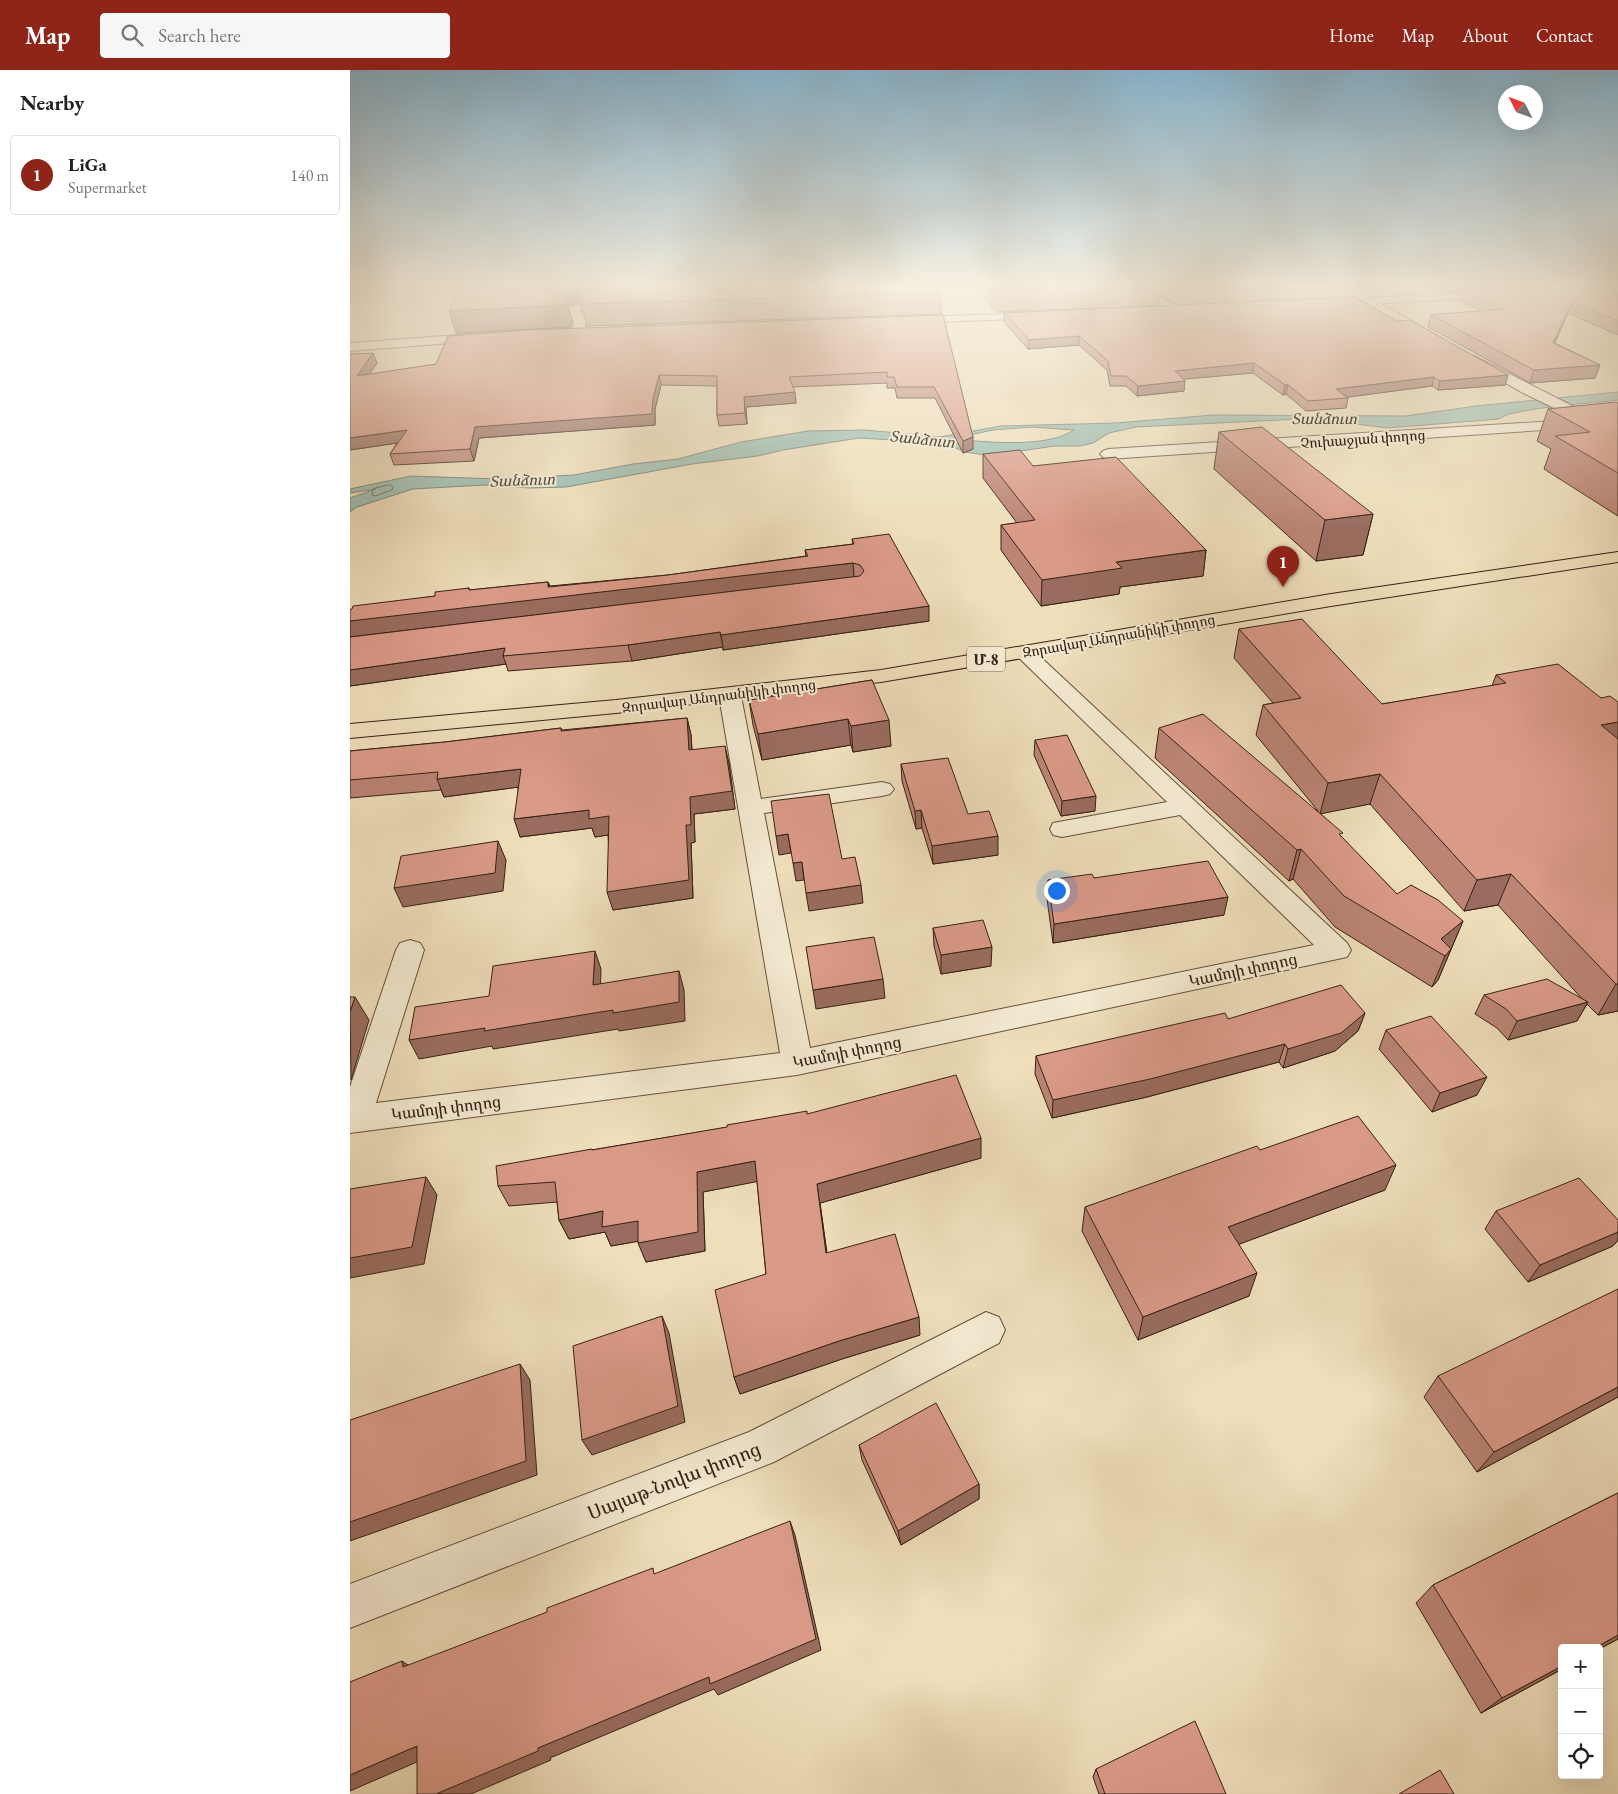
<!DOCTYPE html>
<html lang="en">
<head>
<meta charset="utf-8">
<style>
	:root { --surface:#fff; --page:#f6f6f6; --text:#222; --muted:#767676; --line:#e0e0e0; --accent:#8f2418 }
	body { margin:0; font-family:"EB Garamond","Noto Serif Armenian",serif; background:var(--page); color:var(--text) }
	.controls { position:absolute; right:15px; bottom:15px; display:grid; overflow:hidden; border-radius:5px; box-shadow:0 5px 20px #0002 }
	.controls button { width:45px; height:45px; display:grid; place-items:center; padding:0; border:0; border-bottom:1px solid var(--line); background:var(--surface); color:var(--text); font:25px sans-serif }
	.compass { position:absolute; left:1148px; top:15px; width:45px; height:45px; border-radius:50%; background:var(--surface); box-shadow:0 5px 20px #0002; rotate:312deg }
	.you { position:absolute; left:706px; top:820px; width:18px; height:18px; margin:-12px; border:4px solid #fff; border-radius:50%; background:#1a73e8; box-shadow:0 0 0 8px #1a73e833 }
	.badge { display:grid; place-items:center; width:32px; height:32px; border-radius:50%; background:var(--accent); color:#fff; font-size:16px; font-weight:700 }
	.pin { position:absolute; translate:-50% -41px; filter:drop-shadow(0 1px 2px #0008) }
	.pin::after { content:''; position:absolute; top:26px; width:18px; height:15px; background:inherit; clip-path:polygon(0 0,100% 0,50% 100%) }
	.list { margin:0; padding:0; list-style:none }
	h2 { display:flex; justify-content:space-between; align-items:center; height:65px; margin:0; padding:0 20px; font-size:21px }
	h2 small { font-size:16px; font-weight:400; color:var(--muted) }
	.list li { display:grid; grid-template-columns:32px 1fr auto; gap:15px; align-items:center; box-sizing:border-box; height:80px; margin:0 10px 10px; padding:0 10px; border:1px solid var(--line); border-radius:5px }
	.list b { display:block; font-size:19px; white-space:nowrap }
	.list p { margin:0; font-size:16px; white-space:nowrap; color:var(--muted) }
	.list em { font-size:16px; font-style:normal; color:var(--muted) }
	.icon { flex:none; width:28px; height:28px; fill:none; stroke:currentColor; stroke-width:2; stroke-linecap:round; stroke-linejoin:round }
	.map { position:relative; flex:none; width:1268px; height:1724px; overflow:hidden }
	header { display:flex; align-items:center; gap:30px; box-sizing:border-box; height:70px; padding:0 25px; background:var(--accent); color:#fff }
	header strong { font-size:24px }
	nav { display:flex; gap:28px; margin-inline-start:auto; font-size:18px }
	.search { width:350px; height:45px; background:var(--page); display:flex; align-items:center; gap:12px; box-sizing:border-box; padding:0 18px; border-radius:5px; color:var(--muted); font-size:19px }
	main { display:flex }
	aside { flex:1; background:var(--surface) }
	.map>svg:first-child { display:block }
	.water { fill:#99bcb0; stroke:#727e72; fill-rule:evenodd }
	.lines { fill:none; stroke-linecap:round; stroke-linejoin:round }
	.shore { stroke:#686e62; stroke-width:1 }
	.minor-casing { stroke:#65503e; stroke-width:2 }
	.tertiary-casing { stroke:#65503e; stroke-width:2 }
	.secondary-casing { stroke:#372115; stroke-width:2 }
	.trunk-casing { stroke:#372115; stroke-width:2 }
	.minor { fill:#f4ead2; fill-rule:evenodd }
	.tertiary { fill:#f4ead2; fill-rule:evenodd }
	.secondary { fill:#f4ead2; fill-rule:evenodd }
	.trunk { fill:#eedeba; fill-rule:evenodd }
	.wall { fill:#bb8475; stroke:#372115 }
	.shaded-wall { fill:#996c5f; stroke:#372115 }
	.building { fill:#da9a88; stroke:#372115 }
	.labels { text-anchor:middle; dominant-baseline:central; stroke-width:4; stroke-linejoin:round; paint-order:stroke }
	.far-street-label { font-size:14px; fill:#372115; stroke:#f4ead2 }
	.far-water-label { font-size:15px; font-style:italic; fill:#545044; stroke:#f4ead2 }
	.shield { fill:#f4ead2; stroke:#705d4e; stroke-width:1 }
	.shield-label { font-size:15px; font-weight:bold; fill:#372115 }
	.street-label { font-size:16px; fill:#372115; stroke:#f4ead2 }
	.near-street-label { font-size:19px; fill:#372115; stroke:#f4ead2 }
</style>
</head>
<body>
<header>
<strong>Map</strong>
<div class="search"><svg class="icon" aria-label="search" viewBox="0 0 24 24"><circle cx="10" cy="10" r="6"/><path d="M15 15l6 6"/></svg>Search here</div>
<nav><a>Home</a><a>Map</a><a>About</a><a>Contact</a></nav>
</header>
<main>
<aside>
<h2>Nearby<small></small></h2>
<ul class="list">
<li><span class="badge">1</span><div><b>LiGa</b><p>Supermarket</p></div><em>140 m</em></li>
</ul>
</aside>
<div class="map">
<svg width="1268" height="1724" viewBox="0 0 1268 1724">
	<rect width="100%" height="100%" fill="#eedeba"/>
	<filter id="stains"><feTurbulence type="fractalNoise" baseFrequency=".004" numOctaves="4"/><feColorMatrix values="0 0 0 0 .2 0 0 0 0 .09 0 0 0 0 .02 0 0 0 .5 -.17"/></filter>
	<radialGradient id="worn" r=".72"><stop offset=".6" stop-color="#630" stop-opacity="0"/><stop offset="1" stop-color="#630" stop-opacity=".3"/></radialGradient>
	<path class="water" d="M1268 322V330C1248 333 1160 338 1149 349L1037 358 983 351 951 349 786 357 759 363 743 373 730 376H704L658 383 635 385 615 382 593 373 509 368 433 380 408 386 342 394 216 417 180 418 135 415 63 419 7 437 0 442V428L26 419 0 423V419L61 406 148 409 224 405 283 394 328 389 391 372 458 361 515 360 590 367 651 356 766 353 863 345 1055 346 1126 336ZM682 357 724 360C697 378 642 372 611 370L605 368 643 360Z"/>
	<g class="lines">
		<polygon class="shore" points="40,415 43,417 42,420 25,426 22,425 23,419"/>
		<g class="minor-casing">
			<g id="minor">
				<polygon points="771,217 786,217 835,240 833,242 825,242"/>
				<polygon points="1151,221 1156,224 1155,226 1020,234 1014,231 1020,228"/>
				<polygon points="269,230 275,233 273,235 229,241 236,251 234,262 228,266 224,265 222,262 224,251 216,239 218,237"/>
				<polygon points="1268,347 1268,355 758,389 753,387 750,384 753,381 758,379"/>
				<polygon points="675,577 682,579 997,873 1001,880 997,887 447,1005 0,1063 0,1017 46,880 50,873 60,870 70,873 74,880 26,1033 430,983 369,626 372,621 380,620 388,621 391,626 411,729 532,712 540,714 544,719 540,724 532,726 414,743 460,978 964,875 830,745 712,767 703,765 700,759 703,753 817,732 668,587 665,583 668,579"/>
				<polygon points="636,1242 649,1247 655,1260 649,1273 424,1392 0,1558 0,1514 399,1362"/>
			</g>
		</g>
		<g class="tertiary-casing">
			<g id="tertiary">
				<polygon points="691,243 695,244 697,246 695,248 557,253 551,250 557,247"/>
				<polygon points="134,263 138,264 140,267 138,270 0,281 0,273"/>
			</g>
		</g>
		<g class="secondary-casing">
			<g id="secondary">
				<polygon points="989,217 1002,217 1093,269 1091,272 1083,272"/>
				<polygon points="1124,286 1268,359 1268,369 1173,323 1120,293 1118,290"/>
			</g>
		</g>
		<g class="trunk-casing">
			<polygon id="trunk" points="1268,482 1268,492 981,536 531,612 266,643 0,668 0,654 266,630 531,600 981,524"/>
		</g>
		<use href="#minor" class="minor"/>
		<use href="#tertiary" class="tertiary"/>
		<use href="#secondary" class="secondary"/>
		<use href="#trunk" class="trunk"/>
	</g>
	<g class="wall">
		<polygon points="110,217 590,223 591,244 237,256 235,246 232,242 230,233 222,234 218,236 222,251 221,257 106,263"/>
		<polygon points="624,217 989,217 987,228 829,235 809,226 808,236 646,242"/>
		<polygon points="1084,217 1268,217 1268,265 1218,243 1205,273 1250,295 1245,308 1180,313 1078,257 1081,245 1130,241 1111,231 1114,221 1093,222"/>
		<polygon points="654,243 1047,251 1158,305 1155,315 1088,320 1082,316 996,327 998,328 996,338 956,341 936,324 933,325 903,303 833,309 834,321 787,326 776,316 760,316 757,300 729,275 678,279 654,252"/>
		<polygon points="593,245 623,379 613,383 585,328 547,328 545,318 537,318 537,313 443,317 446,333 396,337 397,354 369,356 367,345 367,316 311,315 305,339 305,355 129,368 124,391 44,395 40,384 47,373 0,380 0,284 27,293 19,304"/>
		<polygon points="1268,333 1268,446 1194,399 1201,379 1187,371 1198,339"/>
		<polygon points="869,362 1023,444 1013,485 966,491 864,399"/>
		<polygon points="633,384 683,396 856,480 853,506 770,517 769,524 691,536 651,480 651,455 667,453 633,408"/>
		<polygon points="502,469 579,551 373,580 373,577 282,591 158,601 156,594 0,616 0,540 85,526 119,518 120,520 198,512 200,516 318,505 456,486 455,480 503,474"/>
		<polygon points="889,559 1032,634 1142,616 1146,605 1251,628 1268,632 1268,941 1248,945 1237,934 1227,951 1158,970 1147,958 1125,944 1134,925 1233,930 1148,835 1114,841 1020,734 970,743 992,768 1047,824 1113,851 1088,910 1082,917 985,857 943,809 939,811 805,688 809,658 968,741 906,665 913,635 923,633 884,588"/>
		<polygon points="522,610 541,676 503,682 501,675 412,690 403,655 399,630"/>
		<polygon points="337,648 341,665 342,680 379,693 385,739 344,744 345,772 341,773 343,828 263,840 258,765 245,767 242,758 170,767 168,717 94,727 91,720 0,728 0,681 95,672 211,658 212,660"/>
		<polygon points="685,670 745,741 711,746 684,685"/>
		<polygon points="551,694 618,744 648,785 583,794 572,758 566,759 552,711"/>
		<polygon points="744,808 874,845 703,873 697,829 698,810"/>
		<polygon points="583,858 641,896 591,904 584,876"/>
		<polygon points="1015,943 1008,961 985,981 933,998 929,992 797,1027 702,1048 685,1004 686,986 878,949"/>
		<polygon points="1036,960 1127,1025 1082,1042 1029,979"/>
		<polygon points="457,1044 631,1088 470,1133 477,1183 570,1265 492,1289 390,1324 384,1307 416,1204 407,1111 353,1122 355,1181 296,1192 288,1171 261,1176 255,1162 219,1169 209,1150 207,1132 159,1136 148,1116 242,1080"/>
		<polygon points="910,1080 1035,1120 889,1174 899,1226 788,1270 732,1161 735,1137"/>
		<polygon points="1146,1141 1268,1150 1268,1170 1263,1176 1178,1212 1135,1159"/>
		<polygon points="1088,1306 1268,1327 1127,1402 1074,1327"/>
		<polygon points="509,1375 629,1414 629,1429 551,1475 512,1390"/>
		<polygon points="1268,1423 1268,1569 1131,1643 1066,1533 1083,1515"/>
		<polygon points="746,1699 876,1724 749,1724 743,1707"/>
	</g>
	<g class="shaded-wall">
		<polygon points="0,217 74,217 5,223 0,229"/>
		<polygon points="209,217 341,217 233,228 227,221 230,233 222,234 218,236 222,251 221,257 106,263 99,241"/>
		<polygon points="1222,232 1218,243 1199,285 1203,273"/>
		<polygon points="729,266 729,275 678,279 679,270"/>
		<polygon points="23,283 27,293 11,317 7,306"/>
		<polygon points="904,293 903,303 824,310 825,301"/>
		<polygon points="1250,295 1245,308 1180,313 1184,300"/>
		<polygon points="309,305 311,315 305,339 305,355 129,368 124,391 120,379 125,357 303,329"/>
		<polygon points="1158,305 1155,315 1088,320 1090,311"/>
		<polygon points="1084,307 1082,316 984,329 986,319"/>
		<polygon points="835,311 834,321 787,326 788,316"/>
		<polygon points="935,315 938,315 936,324 933,325"/>
		<polygon points="445,322 446,333 396,337 397,354 395,343 394,327"/>
		<polygon points="57,360 61,371 0,380 0,368"/>
		<polygon points="623,367 623,379 613,383 613,371"/>
		<polygon points="1023,444 1013,485 966,491 975,450"/>
		<polygon points="856,480 853,506 770,517 769,524 691,536 692,510 766,492"/>
		<polygon points="503,493 504,507 0,567 0,551 198,517 198,512 203,527"/>
		<polygon points="579,536 579,551 373,580 371,565"/>
		<polygon points="370,562 373,577 282,591 278,575"/>
		<polygon points="155,578 153,586 156,594 0,616 0,600"/>
		<polygon points="337,648 341,665 343,698 339,680"/>
		<polygon points="498,649 501,675 412,690 408,664"/>
		<polygon points="539,650 541,676 503,682 501,656"/>
		<polygon points="1268,652 1268,680 1251,655"/>
		<polygon points="375,676 379,693 385,739 344,744 345,772 341,773 343,828 263,840 257,822 336,755 340,727"/>
		<polygon points="171,699 177,716 94,727 87,709"/>
		<polygon points="1030,704 1020,734 970,744 978,713"/>
		<polygon points="746,726 745,741 711,746 712,731"/>
		<polygon points="239,740 259,746 264,764 245,767 242,758 170,767 164,749"/>
		<polygon points="571,740 572,758 566,759 565,741"/>
		<polygon points="438,764 441,783 429,785 426,766"/>
		<polygon points="648,766 648,785 583,794 582,776"/>
		<polygon points="148,771 156,790 153,821 53,837 44,818"/>
		<polygon points="951,779 943,809 939,811 947,780"/>
		<polygon points="452,792 454,810 446,811 443,793"/>
		<polygon points="1161,804 1148,835 1114,841 1127,810"/>
		<polygon points="511,815 513,833 459,841 456,823"/>
		<polygon points="878,827 874,845 703,873 704,854"/>
		<polygon points="1113,851 1088,910 1082,917 1095,886 1091,869"/>
		<polygon points="642,877 641,896 591,904 591,885"/>
		<polygon points="245,881 251,899 250,933 243,915"/>
		<polygon points="329,901 334,920 335,951 269,961 268,959 143,979 142,976 69,989 59,970"/>
		<polygon points="533,909 535,928 466,939 463,920"/>
		<polygon points="1266,914 1268,914 1268,941 1248,945"/>
		<polygon points="5,927 19,950 1,1010 0,942"/>
		<polygon points="1238,932 1227,951 1158,970 1167,951"/>
		<polygon points="1015,943 1008,961 985,981 933,998 938,979"/>
		<polygon points="935,974 929,992 797,1027 702,1048 703,1030"/>
		<polygon points="1137,1007 1127,1025 1082,1042 1090,1023"/>
		<polygon points="631,1068 631,1088 470,1133 479,1202 476,1183 467,1114"/>
		<polygon points="405,1091 410,1111 353,1122 355,1181 296,1192 288,1173 347,1102"/>
		<polygon points="1046,1095 1035,1120 871,1181 878,1157"/>
		<polygon points="76,1107 87,1125 74,1194 0,1208 0,1188"/>
		<polygon points="253,1141 288,1151 296,1170 261,1176 255,1162 219,1169 209,1150"/>
		<polygon points="1268,1162 1268,1170 1263,1176 1178,1212 1190,1195"/>
		<polygon points="907,1203 899,1226 788,1270 793,1247"/>
		<polygon points="312,1246 319,1263 335,1352 242,1385 232,1370"/>
		<polygon points="569,1247 570,1265 492,1289 390,1324 384,1307 489,1271"/>
		<polygon points="170,1294 180,1310 187,1405 0,1471 0,1452"/>
		<polygon points="1268,1317 1268,1327 1127,1402 1144,1382"/>
		<polygon points="629,1414 629,1429 551,1475 548,1461"/>
		<polygon points="440,1451 445,1465 471,1580 368,1625 364,1619 200,1688 201,1690 121,1724 86,1724 188,1678"/>
		<polygon points="1268,1565 1268,1569 1249,1579 1249,1578 1245,1578"/>
		<polygon points="52,1591 68,1602 53,1597"/>
		<polygon points="1212,1596 1212,1599 1131,1643 1152,1628"/>
		<polygon points="67,1676 83,1685 0,1721 0,1705"/>
	</g>
	<g class="building">
		<polygon points="110,217 209,217 217,230 216,235 99,241"/>
		<polygon points="257,217 589,217 590,223 232,234 233,228 227,221"/>
		<polygon points="643,217 725,217 646,220"/>
		<polygon points="1160,217 1268,217 1268,251 1222,232 1203,273 1250,295 1184,300 1081,245 1154,239 1114,220"/>
		<polygon points="1004,227 1047,251 1060,250 1158,305 1090,311 1084,307 986,319 998,328 958,331 938,315 935,315 904,293 825,301 835,311 788,316 776,306 761,306 758,291 729,266 679,270 654,243"/>
		<polygon points="593,245 623,367 613,371 584,317 547,317 544,307 537,307 537,302 439,307 445,322 394,327 395,343 367,345 367,306 309,305 303,329 302,344 125,357 120,379 40,384 57,360 0,368 0,284 23,283 7,306 86,294 98,266 177,260"/>
		<polygon points="1266,332 1268,333 1268,403 1205,366 1240,362 1198,339"/>
		<polygon points="912,357 1023,444 975,450 869,362"/>
		<polygon points="670,380 683,396 766,387 856,480 766,492 772,498 692,510 651,455 685,450 633,384"/>
		<polygon points="539,464 579,536 371,565 370,562 278,575 153,586 155,578 0,600 0,567 510,506 514,501 510,495 503,493 0,551 0,540 2,539 3,536 85,526 85,522 119,518 119,520 198,512 198,517 318,505 458,486 455,480 504,474 502,469"/>
		<polygon points="952,549 1032,634 1156,613 1146,605 1208,594 1251,628 1260,626 1268,632 1268,652 1251,655 1268,669 1268,914 1266,914 1161,804 1127,810 1030,704 978,713 913,635 951,628 889,559"/>
		<polygon points="522,610 539,650 501,656 498,649 408,664 399,630"/>
		<polygon points="853,644 993,763 989,764 1047,824 1061,815 1088,830 1113,851 1091,869 1101,879 1095,886 994,826 951,779 947,780 809,658"/>
		<polygon points="337,648 339,680 375,676 382,721 340,727 341,755 336,755 339,810 257,822 259,746 239,749 239,740 164,749 171,699 87,709 88,702 0,710 0,681 95,672 211,658 211,661"/>
		<polygon points="717,665 746,726 712,731 685,670"/>
		<polygon points="598,688 618,744 639,741 648,766 582,776 571,740 565,741 551,694"/>
		<polygon points="479,724 492,789 505,787 511,815 456,823 452,792 443,793 438,764 426,766 421,731"/>
		<polygon points="148,771 145,803 44,818 51,786"/>
		<polygon points="858,791 878,827 704,854 698,810 742,804 744,808"/>
		<polygon points="633,850 642,877 591,885 583,858"/>
		<polygon points="524,867 533,909 463,920 456,877"/>
		<polygon points="245,881 243,915 329,901 329,932 263,943 263,940 134,961 135,958 59,970 65,937 139,926 143,896"/>
		<polygon points="1197,909 1238,932 1167,951 1156,939 1134,925"/>
		<polygon points="991,915 1015,943 991,963 938,979 935,974 800,1009 703,1030 686,986 875,943 878,949"/>
		<polygon points="0,927 5,927 0,942"/>
		<polygon points="1081,946 1137,1007 1090,1023 1036,960"/>
		<polygon points="606,1005 631,1068 467,1114 476,1183 545,1164 569,1247 489,1271 384,1307 365,1220 416,1204 405,1091 347,1102 348,1162 288,1173 288,1151 252,1157 253,1141 209,1150 205,1112 148,1116 146,1096 242,1079 242,1080 377,1057 377,1055 457,1041 457,1044"/>
		<polygon points="1008,1046 1046,1095 878,1157 907,1203 793,1247 735,1137 907,1076 910,1080"/>
		<polygon points="76,1107 62,1177 0,1188 0,1119"/>
		<polygon points="1229,1108 1268,1150 1268,1162 1190,1195 1146,1141"/>
		<polygon points="1268,1219 1268,1317 1144,1382 1088,1306"/>
		<polygon points="312,1246 328,1336 232,1370 223,1276"/>
		<polygon points="170,1294 176,1391 0,1452 0,1350"/>
		<polygon points="586,1333 629,1414 548,1461 509,1375"/>
		<polygon points="1268,1423 1268,1565 1245,1578 1212,1578 1212,1596 1152,1628 1083,1515"/>
		<polygon points="440,1451 466,1569 360,1614 359,1607 188,1678 188,1681 86,1724 67,1724 67,1676 0,1705 0,1612 52,1591 53,1597 197,1542 197,1538 303,1498 304,1504"/>
		<polygon points="845,1651 876,1724 755,1724 746,1699"/>
		<polygon points="1090,1700 1104,1724 1049,1724"/>
	</g>
	<linearGradient id="sky" x2="0" y2="1"><stop stop-color="#88b7d2"/><stop offset="0.47" stop-color="#f7f0e0"/><stop offset="1" stop-color="#f7f0e0" stop-opacity="0"/></linearGradient>
	<rect width="1268" height="459" fill="url(#sky)"/>
	<g class="labels">
		<g class="far-street-label">
			<text transform="translate(1013 369) rotate(-4)">Չուխաջյան փողոց</text>
			<text transform="translate(769 566) rotate(-10)">Զորավար Անդրանիկի փողոց</text>
			<text transform="translate(369 626) rotate(-7)">Զորավար Անդրանիկի փողոց</text>
		</g>
		<g class="far-water-label">
			<text x="974" y="348">Տանձուտ</text>
			<text transform="translate(572 369) rotate(6)">Տանձուտ</text>
			<text transform="translate(172 410) rotate(-2)">Տանձուտ</text>
		</g>
		<rect class="shield" x="617" y="576.5" width="38" height="25" rx="4"/>
		<g class="shield-label">
			<text x="636" y="589">Մ-8</text>
		</g>
		<g class="street-label">
			<text transform="translate(893 900) rotate(-12)">Կամոյի փողոց</text>
			<text transform="translate(497 982) rotate(-11)">Կամոյի փողոց</text>
			<text transform="translate(96 1038) rotate(-7)">Կամոյի փողոց</text>
		</g>
		<g class="near-street-label">
			<text transform="translate(324 1411) rotate(-21)">Սայաթ-Նովա փողոց</text>
		</g>
	</g>
	<rect width="100%" height="100%" filter="url(#stains)"/>
	<rect width="100%" height="100%" fill="url(#worn)"/>
</svg>
<div class="controls">
<button>+</button>
<button>−</button>
<button><svg class="icon" aria-label="locate" viewBox="0 0 24 24"><circle cx="12" cy="12" r="6"/><path d="M12 2v4M12 18v4M2 12h4M18 12h4"/></svg></button>
</div>
<svg class="compass" viewBox="-18 -18 36 36"><path d="M0-13l5 13h-10z" fill="#e53935"/><path d="M0 13l5-13h-10z" fill="#767676"/></svg>
<div class="you"></div>
<div class="pin badge" style="left:933px;top:517px">1</div>
</div>
</main>
</body>
</html>
